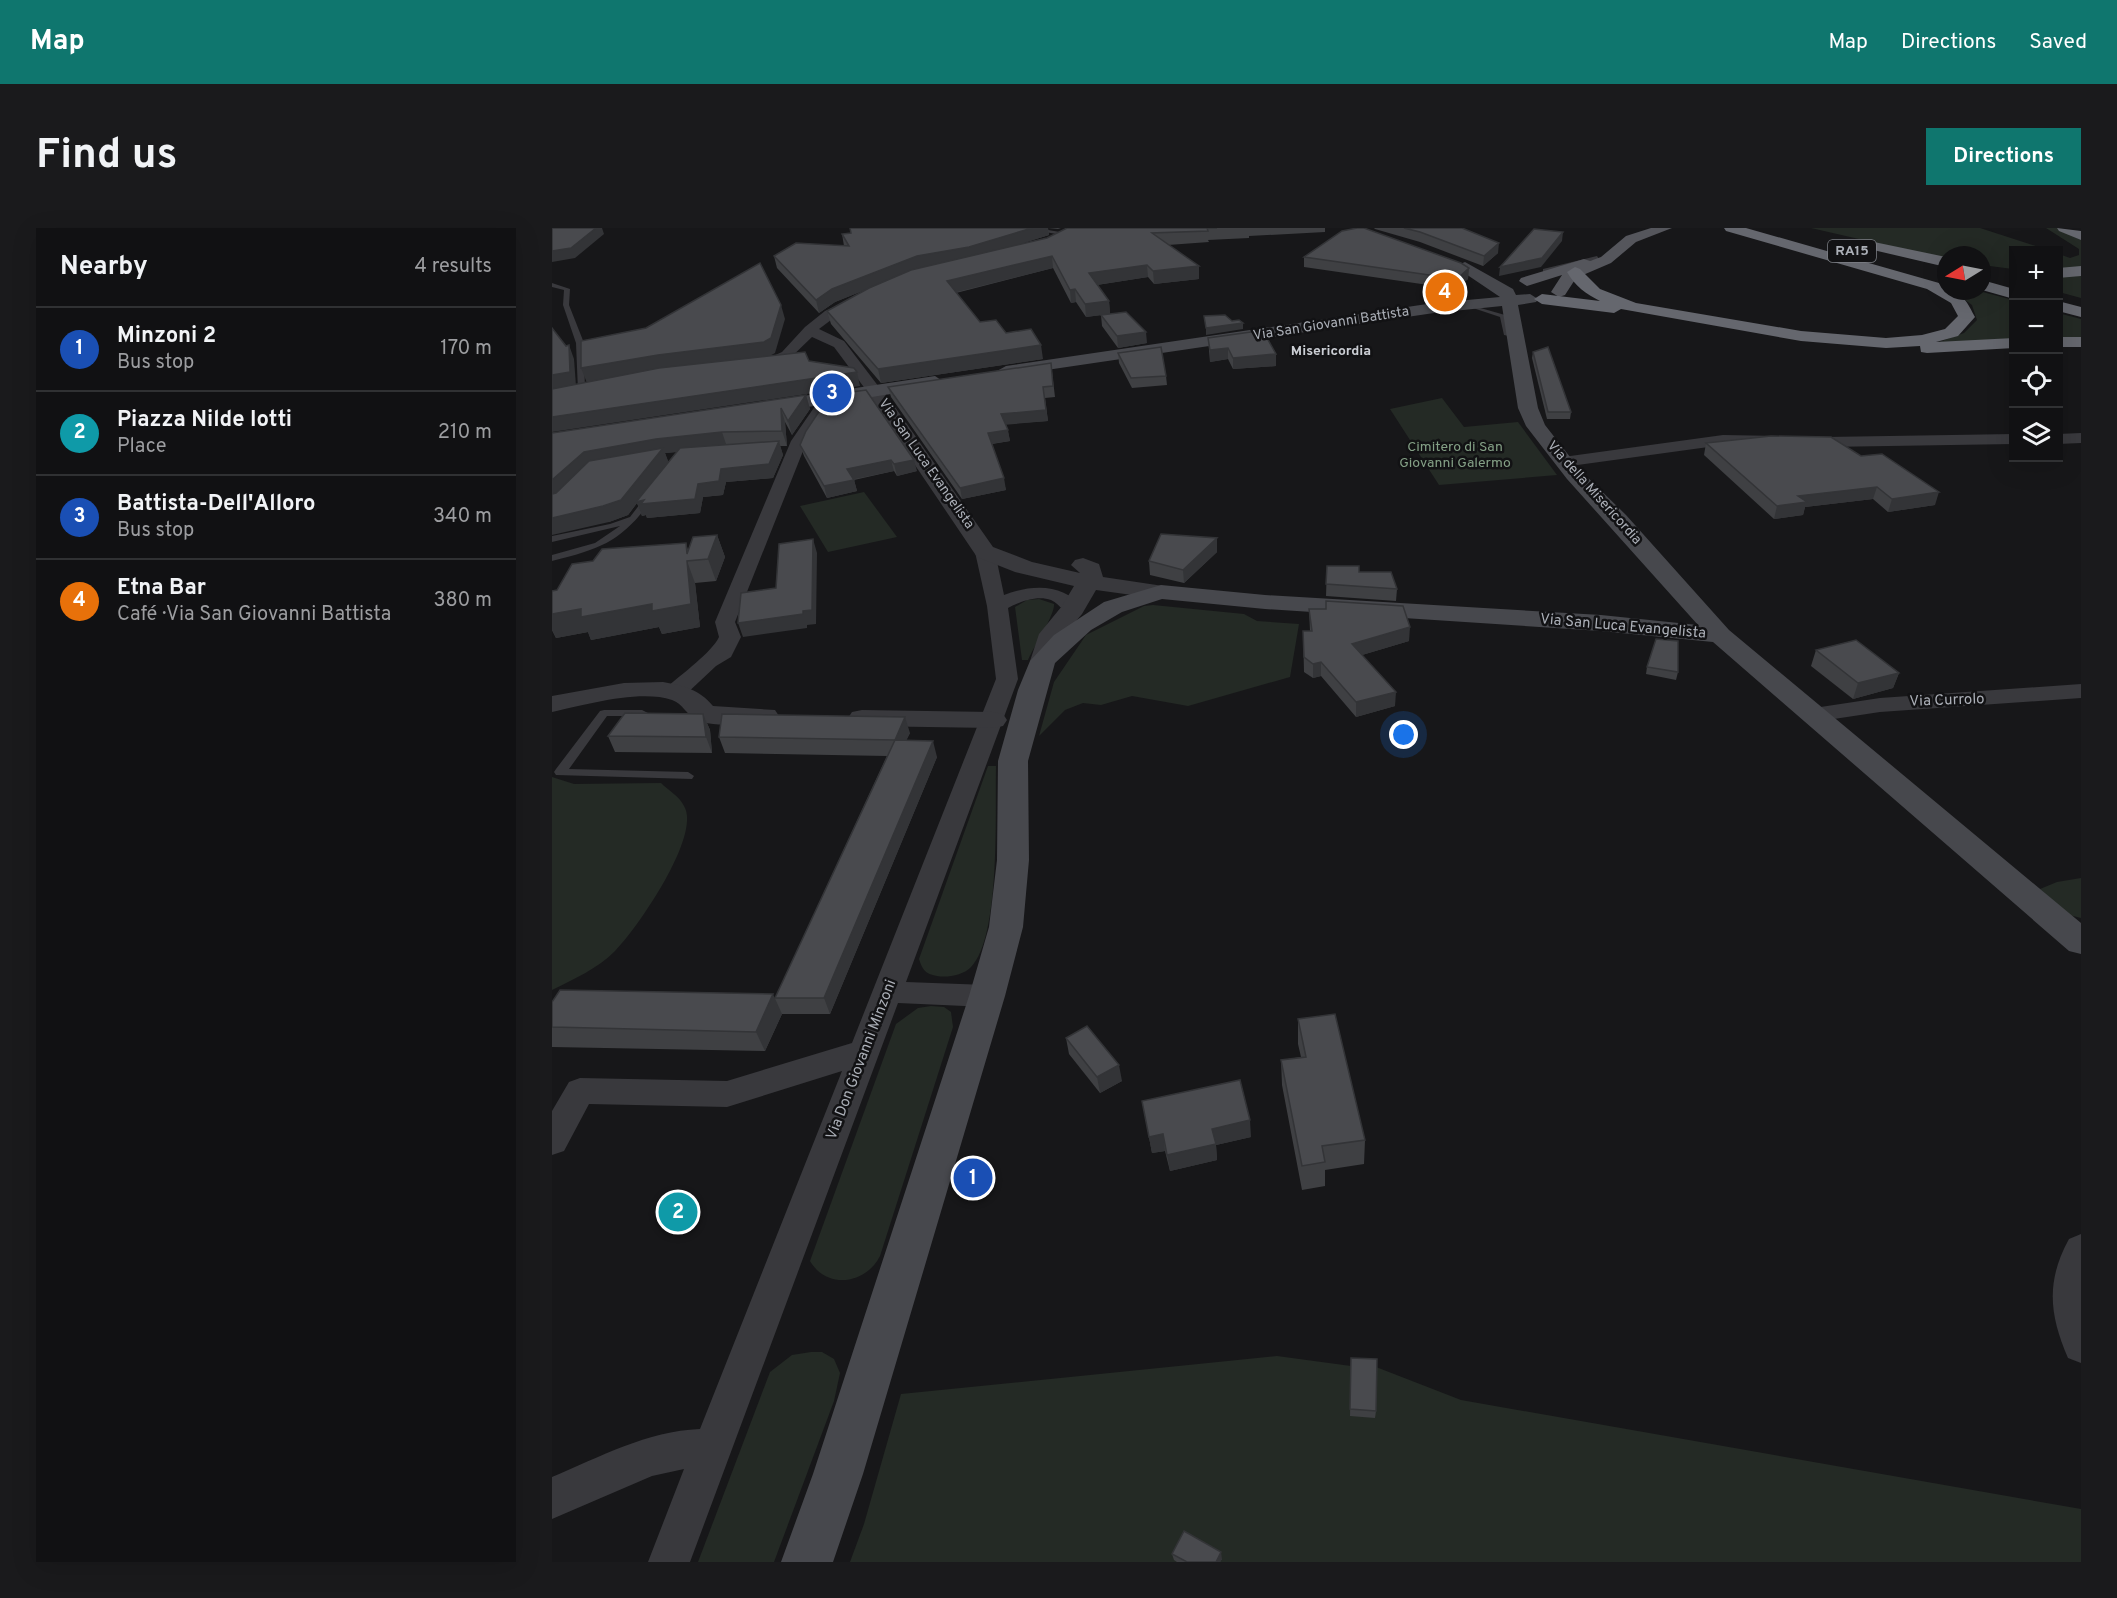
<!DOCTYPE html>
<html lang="en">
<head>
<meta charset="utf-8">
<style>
	:root { --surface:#111113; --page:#1a1a1c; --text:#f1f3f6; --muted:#9c9da0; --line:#303133; --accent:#0f766e }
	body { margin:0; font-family:Overpass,sans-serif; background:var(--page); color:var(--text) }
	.controls { position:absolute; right:18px; top:18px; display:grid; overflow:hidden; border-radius:0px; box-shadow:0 6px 24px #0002 }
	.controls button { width:54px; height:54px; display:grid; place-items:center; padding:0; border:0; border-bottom:2px solid var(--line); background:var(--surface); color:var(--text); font:30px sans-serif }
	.compass { position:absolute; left:1385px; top:18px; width:54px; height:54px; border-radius:50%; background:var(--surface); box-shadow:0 6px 24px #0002; rotate:260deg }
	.you { position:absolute; left:852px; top:507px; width:21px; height:21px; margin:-15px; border:4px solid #fff; border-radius:50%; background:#1a73e8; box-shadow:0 0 0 9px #1a73e833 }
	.badge { display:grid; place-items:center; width:39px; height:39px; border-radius:50%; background:var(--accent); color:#fff; font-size:20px; font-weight:700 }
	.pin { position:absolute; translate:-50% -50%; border:3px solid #fff; box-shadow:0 2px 6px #0006 }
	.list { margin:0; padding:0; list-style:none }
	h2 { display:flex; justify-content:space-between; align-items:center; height:78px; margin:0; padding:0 24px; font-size:26px }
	h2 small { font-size:20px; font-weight:400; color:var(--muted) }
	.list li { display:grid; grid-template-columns:39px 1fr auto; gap:18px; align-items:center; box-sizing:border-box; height:84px; padding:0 24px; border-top:2px solid var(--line) }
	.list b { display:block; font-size:22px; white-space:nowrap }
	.list p { margin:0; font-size:20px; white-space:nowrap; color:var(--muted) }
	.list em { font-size:20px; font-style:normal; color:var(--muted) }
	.icon { flex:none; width:33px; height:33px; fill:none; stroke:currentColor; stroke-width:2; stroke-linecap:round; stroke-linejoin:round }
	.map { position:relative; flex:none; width:1529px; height:1334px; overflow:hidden; border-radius:0px }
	header { display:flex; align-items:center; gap:36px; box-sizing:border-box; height:84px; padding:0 30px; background:var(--accent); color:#fff }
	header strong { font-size:28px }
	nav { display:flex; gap:33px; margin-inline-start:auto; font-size:21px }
	.intro { display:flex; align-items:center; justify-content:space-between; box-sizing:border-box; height:144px; padding:0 36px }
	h1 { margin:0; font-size:42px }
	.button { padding:15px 27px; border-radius:0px; background:var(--accent); color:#fff; font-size:21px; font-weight:700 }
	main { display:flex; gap:36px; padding:0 36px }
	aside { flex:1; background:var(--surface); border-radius:0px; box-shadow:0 6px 24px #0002 }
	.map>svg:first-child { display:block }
	.green { fill:#242a25 }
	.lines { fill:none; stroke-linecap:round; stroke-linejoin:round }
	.service { fill:#39393d; fill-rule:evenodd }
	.minor { fill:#39393d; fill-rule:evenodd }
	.tertiary { fill:#39393d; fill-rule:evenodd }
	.secondary { fill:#47484d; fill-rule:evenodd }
	.primary { fill:#55565c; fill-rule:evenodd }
	.motorway { fill:#65676e; fill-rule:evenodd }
	.wall { fill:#3f4043; fill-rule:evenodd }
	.shaded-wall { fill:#333437 }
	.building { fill:#494a4e; stroke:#333437; stroke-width:1.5 }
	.labels { text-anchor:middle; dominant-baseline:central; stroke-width:5; stroke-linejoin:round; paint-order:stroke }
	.shield { fill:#121214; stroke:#7d8086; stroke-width:1.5 }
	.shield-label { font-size:14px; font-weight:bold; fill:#abafb7 }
	.far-street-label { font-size:14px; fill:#abafb7; stroke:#121214 }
	.far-neighbourhood-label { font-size:14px; font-weight:bold; fill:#cbced4; stroke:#121214 }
	.far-park-label { font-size:14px; fill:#84a086; stroke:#121214 }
	.street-label { font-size:15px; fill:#abafb7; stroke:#121214 }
</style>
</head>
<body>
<header>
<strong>Map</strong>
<nav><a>Map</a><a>Directions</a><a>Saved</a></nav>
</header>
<div class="intro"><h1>Find us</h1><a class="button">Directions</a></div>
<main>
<aside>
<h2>Nearby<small>4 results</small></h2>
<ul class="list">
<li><span class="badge" style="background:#1a4fb4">1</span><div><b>Minzoni 2</b><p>Bus stop</p></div><em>170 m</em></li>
<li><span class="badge" style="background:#0f9aa8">2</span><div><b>Piazza Nilde Iotti</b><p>Place</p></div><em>210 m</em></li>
<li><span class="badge" style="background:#1a4fb4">3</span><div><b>Battista-Dell'Alloro</b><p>Bus stop</p></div><em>340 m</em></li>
<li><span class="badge" style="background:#e8710a">4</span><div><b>Etna Bar</b><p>Café · Via San Giovanni Battista</p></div><em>380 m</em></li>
</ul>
</aside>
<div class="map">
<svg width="1529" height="1334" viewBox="0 0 1529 1334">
	<rect width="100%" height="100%" fill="#171719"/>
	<g class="green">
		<polygon points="1259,0 1428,0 1496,22 1462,22 1461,41 1430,37 1430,27 1394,27 1394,31"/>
		<polygon points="1494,0 1505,0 1529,12 1529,40 1507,42 1507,26 1518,30 1527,27 1527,21"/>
		<polygon points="1529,47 1529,70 1507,64 1506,48"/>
		<polygon points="1401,63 1427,63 1461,72 1461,112 1387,114 1412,105 1425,92 1420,77"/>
		<polygon points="1506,85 1529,91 1529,111 1507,111"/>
		<polygon points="890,170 912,199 966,194 1005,247 887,257 838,181"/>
		<polygon points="312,264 345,309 276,324 248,278"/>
		<path d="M487 371 502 376C503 387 482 418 476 432H470L463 379 475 372Z"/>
		<polygon points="601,377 692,386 705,393 747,396 738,449 636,478 580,468 549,477 531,475 513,482 487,508 502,454 534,407 592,378"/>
		<path d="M436 538H444C443 581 449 709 419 739 412 747 395 750 385 748 373 746 370 741 367 731Z"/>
		<path d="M0 549 22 556 109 555C116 562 128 569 132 578 150 607 85 701 63 723 45 741 22 751 0 762Z"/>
		<polygon points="1529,650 1529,690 1517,687 1488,661 1505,654"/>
		<path d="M379 778 392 779 399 784 401 799 328 1028C314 1056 275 1062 258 1033L344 796 366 780Z"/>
		<polygon points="259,1124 270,1124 282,1131 288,1145 282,1173 222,1334 146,1334 218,1144 240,1127"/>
		<polygon points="725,1128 799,1138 798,1188 824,1139 909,1172 1529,1281 1529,1334 298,1334 312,1296 349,1166"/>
	</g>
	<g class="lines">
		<g class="service">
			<polygon points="470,0 485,0 519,6 516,8"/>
			<polygon points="1045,28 1047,31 996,43 996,49 991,48 991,41"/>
			<polygon points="0,55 18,61 17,77 32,115 33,165 26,163 24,115 11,77 12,62 0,59"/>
			<polygon points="918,77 953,87 957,108 952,107 948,89 918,79"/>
			<path d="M95 267 102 269C70 313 52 320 0 333V327L43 315 68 298 0 314V308L58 296 78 289Z"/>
			<polygon points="52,482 90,482 96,485 90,488 55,488 17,541 136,544 142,548 140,551 4,547 2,544 4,541 48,483"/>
		</g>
		<g class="minor">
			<polygon points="309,67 316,71 314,74 287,86 267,101 292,113 330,163 327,166 317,166 282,119 260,109 233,135 206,142 199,138 230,124 253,99 273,83"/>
			<path d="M275 166 283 171 255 213 183 394 189 409 179 429 164 438 131 469H115L112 464 115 459C130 446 160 424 167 409L163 394 239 213 270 168Z"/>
			<polygon points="1529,205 1529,215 1506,216 1506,206"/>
			<polygon points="1462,206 1462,216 1274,219 1171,217 1011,239 1003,234 1011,229 1171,207 1274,209"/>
			<path d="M433 318 443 324 452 367C480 356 513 355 531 381L528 385C512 389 511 378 499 372 485 367 467 374 456 380L466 451 354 754 435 757 445 760 450 768 445 776 435 779 346 775 138 1334H96L132 1241 100 1248 0 1291V1249C48 1229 95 1203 148 1201L290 843 175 879 37 876 12 923 0 927V883L17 854 28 850 175 853 300 815 444 451 435 378 423 324Z"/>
			<polygon points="1529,456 1529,470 1328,484 1262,494 1254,492 1251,487 1254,482 1262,480 1328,470"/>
			<path d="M1529 1006V1135L1516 1130C1497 1086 1494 1053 1517 1011Z"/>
		</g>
		<g class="tertiary">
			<polygon points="322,157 329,159 441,319 480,334 528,345 519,337 523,332 531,330 547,336 551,349 618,359 621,364 618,369 609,371 544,362 530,386 512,407 500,439 491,441 482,439 478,433 487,406 510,378 522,358 463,344 425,329 313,163"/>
			<path d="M111 454C132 458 147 461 161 478L223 482 227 488 223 494C208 498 158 499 144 492 135 487 131 476 120 472 88 461 32 477 0 484V468L72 455Z"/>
			<polygon points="310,482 441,484 451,486 455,492 451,498 441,500 310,498 300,496 296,490 300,484"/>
		</g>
		<g class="secondary">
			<polygon points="913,34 961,61 964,67 978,66 986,71 984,74 966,77 986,180 993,197 1029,243 1074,287 1177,402 1529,695 1529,726 1517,723 1161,414 1049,403 713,381 610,371 570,384 539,402 503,435 476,533 477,632 471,699 453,768 311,1246 281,1334 229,1334 261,1246 417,768 437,699 445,632 446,533 466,462 478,433 502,407 552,374 609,357 713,367 1049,387 1146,397 1015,251 974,198 966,180 950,78 882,85 454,148 445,143 454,138 882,75 948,69 908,42 905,39 908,36"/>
			<polygon points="383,148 392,154 390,158 211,186 201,180 211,174"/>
		</g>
		<polygon class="primary" points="1099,0 1120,0 1084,14 1059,35 1024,50 1013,67 1007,69 999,64 1010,47 975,58 967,53 969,50 1032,31 1038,33 1049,29 1074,8"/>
		<g class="motorway">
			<path d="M1172 0H1194L1387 55 1394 59V63C1411 63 1416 76 1423 89L1406 108 1384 114 1462 110V120L1375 125 1369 124 1368 118 1334 120 1249 113 1069 81 1062 85 990 76 982 71 990 66 1048 73C1034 66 1023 58 1015 44L1023 39 1028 41 1048 61 1084 75 1249 103 1334 110 1370 107 1393 101 1406 88 1399 75 1375 61 1174 3Z"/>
			<polygon points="1505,0 1529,3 1529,12 1507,3"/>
			<polygon points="1322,14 1394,29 1394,39 1317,21 1315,18"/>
			<polygon points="1529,38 1529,48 1506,50 1506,40"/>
			<polygon points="1430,52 1462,61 1462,71 1430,62"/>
			<polygon points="1506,73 1529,79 1529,89 1506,83"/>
			<rect x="1506" y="109" width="23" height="10"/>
		</g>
	</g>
	<g class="wall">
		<polygon points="298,0 509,0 506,1 496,0 497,7 462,18 495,10 515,0 773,0 773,4 697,8 697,10 656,12 657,14 616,17 647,51 602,56 596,49 545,57 557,73 558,86 595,115 566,120 550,98 549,87 534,89 524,74 519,75 501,40 404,65 428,94 454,105 491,131 329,155 279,96 275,83 313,62 283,74 267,85 225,40 222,28 292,18 290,6 299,5"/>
		<polygon points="822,0 910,0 946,25 931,38 868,14 823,1"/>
		<polygon points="752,29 917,40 916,51 904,61 752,39"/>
		<polygon points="656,110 724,126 724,138 681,141 676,131 658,134"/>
		<polygon points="981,124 1019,184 1018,191 995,191 980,130"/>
		<polygon points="566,125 614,148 615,157 580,160 567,135"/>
		<polygon points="499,135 503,169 493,170 496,193 454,196 458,213 440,216 454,262 410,271 339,169 336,159"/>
		<path d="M254 167 258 181 240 207 233 194 235 218H228L231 227 221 250 174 254 171 267 151 269 148 285 95 290 94 287 90 288 85 275 76 287 57 294 0 205ZM125 224 116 234 113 225Z"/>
		<polygon points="278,167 365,243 345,248 342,243 302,252 305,263 275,270 252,228 248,217"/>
		<polygon points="1219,208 1383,277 1336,284 1321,271 1253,279 1251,287 1222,291 1152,227 1154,215"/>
		<polygon points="165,307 173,329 164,353 143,355 148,399 110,406 107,399 39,412 36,404 4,410 0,402 0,363 5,362 134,315 136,322"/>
		<polygon points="665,310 665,324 632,355 598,347 597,333"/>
		<polygon points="775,338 807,344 845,361 844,373 774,368"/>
		<polygon points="757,381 857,413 810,427 843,478 804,489 769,448 761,450 752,444 751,403 758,403"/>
		<polygon points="1264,422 1347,445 1341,460 1301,471 1259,438"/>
		<polygon points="1095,439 1126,444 1124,452 1094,446"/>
		<polygon points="151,486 158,502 160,525 63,524 56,508"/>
		<polygon points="358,505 354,512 385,529 278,786 230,786 213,823 0,819 0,774 223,770 335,528 173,525 167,509"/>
		<polygon points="746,791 813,912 812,936 773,942 773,958 750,962 730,857 729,832 749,829 746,816"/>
		<polygon points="514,810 570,853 548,865 517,826"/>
		<polygon points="590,873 699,909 664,917 665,932 618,943 613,923 600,925"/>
		<polygon points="799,1130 824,1183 823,1190 798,1188"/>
		<polygon points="620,1326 670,1331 668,1334 625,1334 622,1332"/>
	</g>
	<g class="shaded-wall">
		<polygon points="44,0 50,0 52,6 23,30 0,34 0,23"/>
		<polygon points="480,0 496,0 497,7 419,31 367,40 283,74 267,85 264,72 280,61 365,28"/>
		<polygon points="1011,4 1010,13 989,39 947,48 948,39"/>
		<polygon points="947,15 946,25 931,38 932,28"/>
		<polygon points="500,28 501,40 397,66 395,53"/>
		<polygon points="595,37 596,49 538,58 537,45"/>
		<polygon points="647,38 647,51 602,56 601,43"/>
		<polygon points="917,40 916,51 904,61 905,51"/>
		<polygon points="523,61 524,74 519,75 518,62"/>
		<polygon points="557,73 558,86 534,89 533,76"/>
		<polygon points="229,77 233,91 223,125 216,129 35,155 29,140"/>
		<polygon points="691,95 691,101 654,107 654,100"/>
		<polygon points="594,104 595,115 566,120 565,108"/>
		<polygon points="17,117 22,131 24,158 0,162 0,147"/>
		<polygon points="489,117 491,131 329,155 326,141"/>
		<polygon points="676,120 676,131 658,134 658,122"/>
		<polygon points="724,126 724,138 681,141 681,130"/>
		<polygon points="305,144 308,158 0,204 0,189"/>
		<polygon points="491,159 496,193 451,197 449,186"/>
		<polygon points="254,167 258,181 240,207 236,193"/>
		<polygon points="229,180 233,194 235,218 230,203"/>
		<polygon points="456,202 458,213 438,216 436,205"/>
		<polygon points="170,204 175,219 113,225 117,235 146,256 169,241 227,213 231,227 221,250 174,254 171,267 151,269 148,285 95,290 94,287 90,288 85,275 76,287 57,294 0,307 0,252 32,224 104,211"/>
		<polygon points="339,232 342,243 298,252 295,241"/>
		<polygon points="362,232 365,243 345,248 342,236"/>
		<polygon points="452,250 454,262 410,271 408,260"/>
		<polygon points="302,252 305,263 275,270 272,258"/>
		<polygon points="1325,259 1321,271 1253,279 1251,287 1222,291 1225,278 1246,268"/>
		<polygon points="1387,264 1383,277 1336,284 1340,271"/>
		<polygon points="165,307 173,329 164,353 156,331"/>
		<polygon points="665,310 665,324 632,355 631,342"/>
		<polygon points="261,311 265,325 264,396 255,397 255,400 191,409 186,395 251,386"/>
		<polygon points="135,333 143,355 148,399 110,406 107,399 39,412 36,404 4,410 0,402 0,386"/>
		<polygon points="858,399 857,413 800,430 800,416"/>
		<polygon points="769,434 769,448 761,450 761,436"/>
		<polygon points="1347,445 1341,460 1301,471 1306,455"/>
		<polygon points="844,464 843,478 804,489 804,474"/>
		<polygon points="151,486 158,502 160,525 154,509"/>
		<polygon points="353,489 358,505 347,528 343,512"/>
		<polygon points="381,513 385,529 278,786 272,770"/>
		<polygon points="221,766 230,786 213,823 204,804"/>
		<polygon points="567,837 570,853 548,865 545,849"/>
		<polygon points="698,892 699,909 664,917 665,932 618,943 615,927 660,901"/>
		<polygon points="611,906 613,923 600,925 597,909"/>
		<polygon points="669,1324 670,1331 668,1334 664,1334"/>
	</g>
	<g class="building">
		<polygon points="0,0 44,0 19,20 0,23"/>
		<polygon points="298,0 480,0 417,19 365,28 280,61 264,72 222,28 244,15 297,18 290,6 299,5"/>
		<polygon points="515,0 665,0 655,0 656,3 600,5 647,38 601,43 595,37 537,45 557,73 533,76 523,61 518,62 500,28 395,53 428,94 444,92 454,105 479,101 489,117 326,141 275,83 317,60 359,42 495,10"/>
		<polygon points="805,0 812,0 909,35 917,40 905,51 752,29 790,3"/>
		<polygon points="852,0 910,0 947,15 932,28 868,4"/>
		<polygon points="982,1 1011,4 990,30 948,39"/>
		<polygon points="208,35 229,77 219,110 212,114 106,127 29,140 29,113 94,100"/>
		<polygon points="574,84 594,104 565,108 549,87"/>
		<polygon points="673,87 680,93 687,92 691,95 654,100 652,88"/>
		<polygon points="0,100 14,118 17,117 18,144 0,147"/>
		<polygon points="706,103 715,110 724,126 681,130 676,120 658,122 656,110"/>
		<polygon points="609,119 614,148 579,150 566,125"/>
		<polygon points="996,119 1019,184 996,184 981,124"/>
		<polygon points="253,124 257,133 302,140 305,144 0,189 0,161 107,140"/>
		<polygon points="499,135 501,158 491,159 494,182 449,186 456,202 436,205 452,250 408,260 336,159"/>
		<polygon points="314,162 362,232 342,236 339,232 295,241 302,252 272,258 248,217 254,203 278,167"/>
		<polygon points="254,167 236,193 229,180 230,203 170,204 104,211 32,224 0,252 0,205"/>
		<polygon points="1219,208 1279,209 1309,228 1330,226 1387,264 1340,271 1325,259 1246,268 1255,274 1225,278 1154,215"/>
		<polygon points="227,213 217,236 169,241 167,253 146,256 143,271 89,276 92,272 84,274 128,220"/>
		<polygon points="111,220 69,272 51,278 0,290 0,266 4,265 37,233"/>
		<polygon points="609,306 665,310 631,342 597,333"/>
		<polygon points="165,307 156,331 135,333 139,376 100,383 100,376 29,389 29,381 0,386 0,363 5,362 20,336 41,333 50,321 134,315 135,326 141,309"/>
		<polygon points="261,311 260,382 251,383 251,386 186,395 189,365 224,360 227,316"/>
		<polygon points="775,338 807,338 807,344 839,344 845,361 774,356"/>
		<polygon points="774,373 851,378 858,399 800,416 844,464 804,474 769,434 761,436 752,429 751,403 760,403 757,381 774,381"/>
		<polygon points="1104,411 1126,413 1126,444 1095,439"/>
		<polygon points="1304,412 1347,445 1306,455 1264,422"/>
		<polygon points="73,485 151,486 154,509 56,508"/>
		<polygon points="170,486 353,489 343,512 167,509"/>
		<polygon points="343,512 381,513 272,770 223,770"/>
		<polygon points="8,762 221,766 204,804 0,799 0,774"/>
		<polygon points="783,786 813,912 770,918 773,934 750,938 729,832 754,829 746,791"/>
		<polygon points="535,798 567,837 545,849 514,810"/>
		<polygon points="688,852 698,892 660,901 664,916 615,927 611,906 597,909 590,873"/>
		<polygon points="799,1130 825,1131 824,1183 798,1181"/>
		<polygon points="632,1303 669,1324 664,1334 635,1334 620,1326"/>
	</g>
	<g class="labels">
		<rect class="shield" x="1276" y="12" width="48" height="22" rx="4.5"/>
		<g class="shield-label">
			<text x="1300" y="23">RA15</text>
		</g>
		<g class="far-street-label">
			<text transform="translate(779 96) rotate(-9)">Via San Giovanni Battista</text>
			<text transform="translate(374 236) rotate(55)">Via San Luca Evangelista</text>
			<text transform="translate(1042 265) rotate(48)">Via della Misericordia</text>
		</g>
		<g class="far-neighbourhood-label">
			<text x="779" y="123">Misericordia</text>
		</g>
		<g class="far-park-label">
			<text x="903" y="219">Cimitero di San<tspan x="903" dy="16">Giovanni Galermo</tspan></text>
		</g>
		<g class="street-label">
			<text transform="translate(1071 399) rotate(5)">Via San Luca Evangelista</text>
			<text transform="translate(1395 473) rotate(-2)">Via Currolo</text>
			<text transform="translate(310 832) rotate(-69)">Via Don Giovanni Minzoni</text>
		</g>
	</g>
</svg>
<div class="controls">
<button>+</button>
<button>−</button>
<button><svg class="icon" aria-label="locate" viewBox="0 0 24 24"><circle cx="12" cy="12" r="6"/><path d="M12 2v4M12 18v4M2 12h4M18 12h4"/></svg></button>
<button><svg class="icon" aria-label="layers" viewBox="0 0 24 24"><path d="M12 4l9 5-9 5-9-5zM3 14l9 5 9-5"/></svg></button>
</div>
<svg class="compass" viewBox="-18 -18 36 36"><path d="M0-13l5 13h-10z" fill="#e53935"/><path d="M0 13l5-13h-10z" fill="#9c9da0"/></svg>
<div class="you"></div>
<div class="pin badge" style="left:421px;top:950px;background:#1a4fb4">1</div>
<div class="pin badge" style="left:126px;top:984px;background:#0f9aa8">2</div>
<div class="pin badge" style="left:280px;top:165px;background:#1a4fb4">3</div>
<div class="pin badge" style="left:893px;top:64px;background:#e8710a">4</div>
</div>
</main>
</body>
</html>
